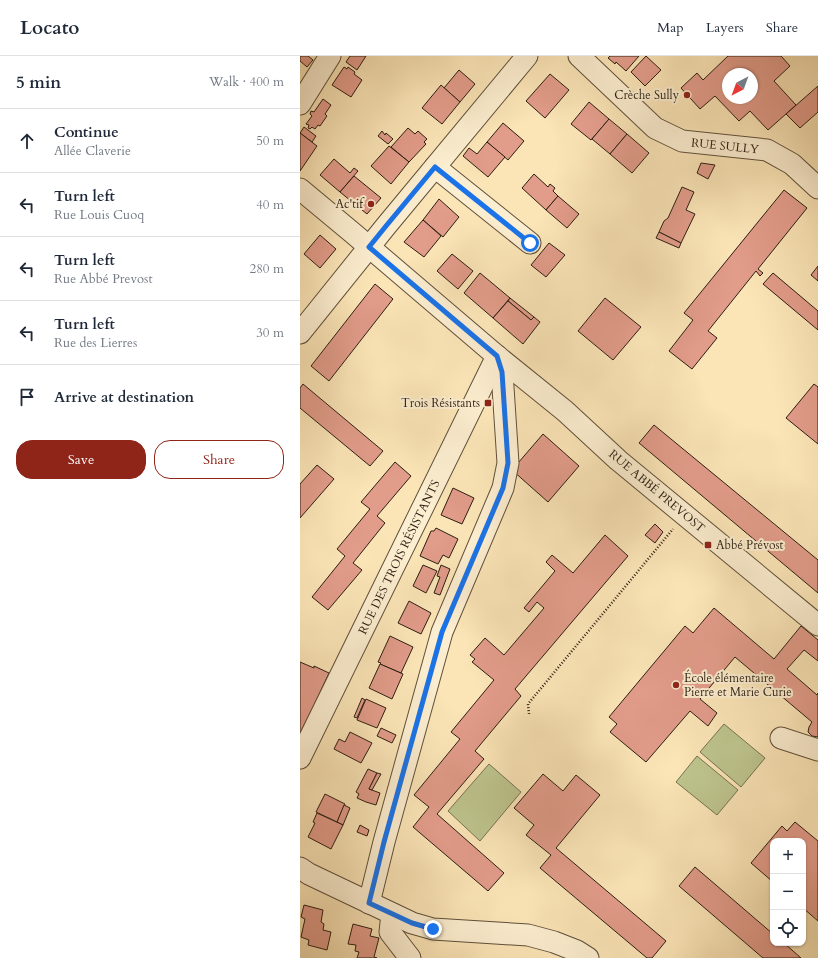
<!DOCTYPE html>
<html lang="en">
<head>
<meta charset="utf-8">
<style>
	:root { --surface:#fff; --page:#f2f2f3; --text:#1f2937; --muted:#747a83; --line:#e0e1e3; --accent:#8f2418 }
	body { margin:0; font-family:Cardo,serif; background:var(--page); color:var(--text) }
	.controls { position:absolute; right:12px; bottom:12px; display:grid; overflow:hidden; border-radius:8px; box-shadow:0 1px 3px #0004 }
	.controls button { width:36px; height:36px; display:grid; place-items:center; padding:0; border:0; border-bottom:1px solid var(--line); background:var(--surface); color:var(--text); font:20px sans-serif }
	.compass { position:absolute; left:422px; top:12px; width:36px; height:36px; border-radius:50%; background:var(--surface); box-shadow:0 1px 3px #0004; rotate:221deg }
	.stop { position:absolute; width:12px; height:12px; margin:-9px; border:3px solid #1a73e8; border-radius:50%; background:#fff }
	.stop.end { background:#1a73e8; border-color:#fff; box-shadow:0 1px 4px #0008 }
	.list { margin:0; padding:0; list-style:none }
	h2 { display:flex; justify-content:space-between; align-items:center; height:52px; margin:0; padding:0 16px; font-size:17px }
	h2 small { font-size:13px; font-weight:400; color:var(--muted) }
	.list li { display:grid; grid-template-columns:26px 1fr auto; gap:12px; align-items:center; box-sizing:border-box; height:64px; padding:0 16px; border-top:1px solid var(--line) }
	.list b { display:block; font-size:15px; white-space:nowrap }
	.list p { margin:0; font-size:13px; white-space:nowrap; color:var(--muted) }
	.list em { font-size:13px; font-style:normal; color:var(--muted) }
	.actions { display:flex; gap:8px; padding:12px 16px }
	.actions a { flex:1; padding:9px 0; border:1px solid var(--accent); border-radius:16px; text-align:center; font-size:14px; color:var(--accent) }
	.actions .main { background:var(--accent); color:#fff }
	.icon { flex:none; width:22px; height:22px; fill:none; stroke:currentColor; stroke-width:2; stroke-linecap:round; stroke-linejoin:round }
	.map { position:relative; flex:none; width:518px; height:902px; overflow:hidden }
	header { display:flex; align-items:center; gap:24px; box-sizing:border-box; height:56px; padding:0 20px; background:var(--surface); border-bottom:1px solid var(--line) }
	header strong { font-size:19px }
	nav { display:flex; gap:22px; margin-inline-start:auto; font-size:14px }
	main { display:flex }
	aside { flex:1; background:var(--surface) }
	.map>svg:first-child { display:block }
	.green { fill:#bec58e; stroke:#757250 }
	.building { fill:#e29c8a; stroke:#2c1e11; fill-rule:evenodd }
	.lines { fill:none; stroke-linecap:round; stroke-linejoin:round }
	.minor-casing { stroke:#60503a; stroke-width:23 }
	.path { stroke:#2c1e11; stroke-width:2.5; stroke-dasharray:1 2; stroke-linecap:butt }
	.minor { stroke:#fceed0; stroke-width:21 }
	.route { stroke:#1a73e8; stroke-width:5 }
	.poi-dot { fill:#8f2418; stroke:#fceed0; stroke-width:1.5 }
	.labels { text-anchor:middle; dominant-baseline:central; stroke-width:4; stroke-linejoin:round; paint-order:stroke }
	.poi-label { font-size:12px; fill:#2c1e11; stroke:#fceed0; text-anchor:end }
	.street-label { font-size:12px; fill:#2c1e11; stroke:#fceed0 }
</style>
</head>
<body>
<header>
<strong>Locato</strong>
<nav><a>Map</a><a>Layers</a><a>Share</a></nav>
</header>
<main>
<aside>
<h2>5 min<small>Walk · 400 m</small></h2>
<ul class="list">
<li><svg class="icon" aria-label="ahead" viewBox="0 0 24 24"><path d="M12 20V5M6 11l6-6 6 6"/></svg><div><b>Continue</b><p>Allée Claverie</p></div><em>50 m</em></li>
<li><svg class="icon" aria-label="left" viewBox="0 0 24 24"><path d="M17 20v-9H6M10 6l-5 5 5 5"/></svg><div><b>Turn left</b><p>Rue Louis Cuoq</p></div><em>40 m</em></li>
<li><svg class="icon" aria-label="left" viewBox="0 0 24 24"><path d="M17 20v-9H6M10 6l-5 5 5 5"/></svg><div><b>Turn left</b><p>Rue Abbé Prevost</p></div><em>280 m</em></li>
<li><svg class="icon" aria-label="left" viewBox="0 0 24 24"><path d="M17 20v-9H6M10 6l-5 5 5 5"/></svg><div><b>Turn left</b><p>Rue des Lierres</p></div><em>30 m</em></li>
<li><svg class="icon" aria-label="arrive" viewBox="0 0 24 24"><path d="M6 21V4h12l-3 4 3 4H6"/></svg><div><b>Arrive at destination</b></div></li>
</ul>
<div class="actions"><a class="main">Save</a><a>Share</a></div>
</aside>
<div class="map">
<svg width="518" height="902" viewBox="0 0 518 902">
	<rect width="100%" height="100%" fill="#fbe5b7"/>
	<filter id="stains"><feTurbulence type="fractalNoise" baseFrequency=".005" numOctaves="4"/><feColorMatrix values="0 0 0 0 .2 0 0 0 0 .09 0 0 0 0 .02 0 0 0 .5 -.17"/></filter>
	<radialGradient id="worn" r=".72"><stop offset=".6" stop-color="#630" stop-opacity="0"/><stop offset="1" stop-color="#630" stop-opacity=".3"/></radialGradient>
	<g class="green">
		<polygon points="424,668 465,702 441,731 400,696"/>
		<polygon points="397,700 438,734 417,759 376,726"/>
		<polygon points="189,708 221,736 180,785 148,755"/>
	</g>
	<g class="building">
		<polygon points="0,0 8,0 13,4 7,11 0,5"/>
		<polygon points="50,0 66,0 57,14 46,6"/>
		<polygon points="310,0 339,0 326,15 316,6 315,8 308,2"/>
		<polygon points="346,0 361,14 345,30 331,16"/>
		<path d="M428 0H481L490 10 474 25 496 49 468 74 450 55 439 65 415 40 400 53 381 32 397 17 403 24ZM428 18H452V42H428Z"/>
		<polygon points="44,11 47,13 48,11 55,16 54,18 62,24 51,41 32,29"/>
		<polygon points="159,14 175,28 160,46 144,32"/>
		<polygon points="250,18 269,34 245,62 226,45"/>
		<polygon points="141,29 160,46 142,68 122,52"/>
		<polygon points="518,30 518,56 500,72 486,58"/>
		<polygon points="23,43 31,49 25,58 27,60 20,70 18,69 15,73 12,71 10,73 8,72 9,69 6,68 12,60 10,58 11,55 14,56"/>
		<polygon points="289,46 309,63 291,84 271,68"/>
		<polygon points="309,63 327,78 310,98 292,83"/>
		<polygon points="203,67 224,85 208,104 187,86"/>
		<polygon points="4,71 16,80 12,86 0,77"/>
		<polygon points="108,72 115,78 118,75 127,83 124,86 126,88 109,106 91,91"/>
		<polygon points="82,75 85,79 86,77 93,83 88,88 78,80"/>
		<polygon points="0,77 17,90 0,115"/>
		<polygon points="327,78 349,97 332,117 310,98"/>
		<polygon points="187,86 205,101 188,121 163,100 169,92 177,98"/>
		<polygon points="89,90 109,106 91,128 71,110"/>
		<polygon points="34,103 50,117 54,112 58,115 40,136 20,119"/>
		<polygon points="401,107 415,109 408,123 397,117"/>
		<polygon points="234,118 248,131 250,128 255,132 253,135 258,140 246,154 222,132"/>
		<polygon points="54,120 81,142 67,158 40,136"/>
		<polygon points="382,131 394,136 386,154 395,158 381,187 359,176 364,165 368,162"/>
		<polygon points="484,134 507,152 458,213 463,217 460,220 456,215 408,275 417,282 392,313 369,295 393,264 384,257"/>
		<polygon points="258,140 279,158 267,172 246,154"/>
		<polygon points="139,143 159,161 143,181 123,164"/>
		<polygon points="123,164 141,180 124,201 104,186"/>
		<polygon points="359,176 381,187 379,192 356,182"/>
		<polygon points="20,179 36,193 20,212 4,198"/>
		<polygon points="249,187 265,199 246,221 231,209"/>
		<polygon points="152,198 173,215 158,233 137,215"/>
		<polygon points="518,210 518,225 511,219"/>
		<polygon points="180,217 210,242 193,262 164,237"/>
		<polygon points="473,217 518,255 518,274 463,228"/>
		<polygon points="75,228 93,243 29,325 11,310"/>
		<polygon points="210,242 234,261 231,264 208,245"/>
		<polygon points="305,242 341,271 313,304 278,275"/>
		<polygon points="208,245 231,264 234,261 240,266 223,288 193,262"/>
		<polygon points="3,328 83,395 70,410 0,352 0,332"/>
		<polygon points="514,328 518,331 518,388 486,362"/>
		<polygon points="354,369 518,504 518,537 339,387"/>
		<polygon points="243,378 279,410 248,446 212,414"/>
		<polygon points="95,406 111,420 77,460 85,467 53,507 62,514 28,554 12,541 45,500 37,493 70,453 61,446"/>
		<polygon points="17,409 34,423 0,462 0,428"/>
		<polygon points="153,432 174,442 162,468 141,459"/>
		<polygon points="355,468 363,476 355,487 345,479"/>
		<polygon points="136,472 158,483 149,502 143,499 138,508 120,500 131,475 134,475"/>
		<polygon points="305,479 328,500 215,633 221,640 175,695 184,703 137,758 204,817 188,835 113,771 129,751 114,739 160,683 151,676 194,624 172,606 175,603 170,599 185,582 204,599 244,552 237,546 229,556 224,552 255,515 246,506 252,499 273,517"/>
		<polygon points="123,509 137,515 126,537 113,530"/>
		<polygon points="141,509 150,513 140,539 134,537 140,521 137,520"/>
		<polygon points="109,545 131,557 121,578 98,567"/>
		<polygon points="414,552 474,603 501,570 518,584 518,605 504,594 487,613 517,639 518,637 518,681 512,680 508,676 509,671 512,666 435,601 400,643 417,657 408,670 390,655 346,706 310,676 317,668 309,661 385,570 393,577"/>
		<polygon points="90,580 113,591 101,617 80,608 81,607 78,606"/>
		<polygon points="0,606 14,612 14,610 29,617 0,680"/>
		<polygon points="80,608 103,618 92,643 69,632"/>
		<polygon points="62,642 65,644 57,662 54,661"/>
		<polygon points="66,643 86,652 77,672 57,664"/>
		<polygon points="81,672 96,679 92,687 77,680"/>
		<polygon points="50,676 72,687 61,707 34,693 39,683 45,686"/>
		<polygon points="68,713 77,717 69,733 80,737 76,749 66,746 57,742 59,738 56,736"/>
		<polygon points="77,717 81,718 72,734 69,733"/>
		<polygon points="243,718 263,735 276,719 300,739 256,792 366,885 352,902 347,902 240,812 251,799 226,779 234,769 214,752"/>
		<polygon points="25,738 45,748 37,766 16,756"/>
		<polygon points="44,749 50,752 43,769 37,766"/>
		<polygon points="17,757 43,769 31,793 8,781 15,767 13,766"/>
		<polygon points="495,766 518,785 518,865 503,852 503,785 473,785 473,826 451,807 482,770 487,775"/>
		<polygon points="60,769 69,774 67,780 57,776"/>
		<polygon points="395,811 473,878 473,887 484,887 501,902 463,902 379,830"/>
		<polygon points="4,849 23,854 21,866 24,868 23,874 31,876 27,894 8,889 9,884 1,881 5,863 1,861"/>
		<polygon points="53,868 72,873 70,880 79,882 74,901 77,902 57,902 59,896 55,895 56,889 48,888"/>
	</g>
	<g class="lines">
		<g class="minor-casing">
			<g id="minor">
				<polyline points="279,0 355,72 382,85 467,94 492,108 518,132"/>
				<polyline points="0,48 30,0"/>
				<polyline points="135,111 230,187"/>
				<polyline points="0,133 54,178 197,300 265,355 318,404 518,569"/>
				<polyline points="0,277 86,170 227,0"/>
				<polyline points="481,682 518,694"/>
				<polyline points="0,702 197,300"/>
				<polyline points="0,812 9,818 112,867 133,873 228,879 254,886 277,895 288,902"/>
				<polyline points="69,847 84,786 142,576 203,432 208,407 202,316 197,300"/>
				<polyline points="92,858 90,876 110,902"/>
			</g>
		</g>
		<polyline class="path" points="229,658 228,648 373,473"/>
		<use href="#minor" class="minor"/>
	</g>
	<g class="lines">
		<polyline class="route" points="133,873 112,867 69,847 84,786 142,576 203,432 208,407 202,316 197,300 69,191 86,170 135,111 230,187"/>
	</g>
	<g class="poi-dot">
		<circle cx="387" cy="39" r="4"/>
		<circle cx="71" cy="148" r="4"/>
		<rect x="184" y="343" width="8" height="8" rx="2"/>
		<rect x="404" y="485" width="8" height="8" rx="2"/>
		<circle cx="376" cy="629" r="4"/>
	</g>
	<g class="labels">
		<g class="poi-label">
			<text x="379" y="39">Crèche Sully</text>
			<text x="63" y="148">Ac'tif</text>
			<text x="180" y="347">Trois Résistants</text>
			<text x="416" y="489" text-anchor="start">Abbé Prévost</text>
			<text x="384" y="622" text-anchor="start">École élémentaire<tspan x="384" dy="14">Pierre et Marie Curie</tspan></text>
		</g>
		<g class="street-label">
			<text transform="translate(425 90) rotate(6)">RUE SULLY</text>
			<text transform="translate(357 435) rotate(40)">RUE ABBÉ PREVOST</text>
			<text transform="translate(99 501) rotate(-64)">RUE DES TROIS RÉSISTANTS</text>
		</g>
	</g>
	<rect width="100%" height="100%" filter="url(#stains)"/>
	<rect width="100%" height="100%" fill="url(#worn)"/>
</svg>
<div class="controls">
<button>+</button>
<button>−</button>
<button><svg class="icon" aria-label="locate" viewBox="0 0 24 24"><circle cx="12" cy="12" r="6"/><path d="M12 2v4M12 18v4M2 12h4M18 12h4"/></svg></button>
</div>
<svg class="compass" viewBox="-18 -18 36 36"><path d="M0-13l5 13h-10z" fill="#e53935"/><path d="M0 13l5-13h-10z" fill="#747a83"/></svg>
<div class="stop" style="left:230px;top:187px"></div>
<div class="stop end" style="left:133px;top:873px"></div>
</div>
</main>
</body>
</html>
